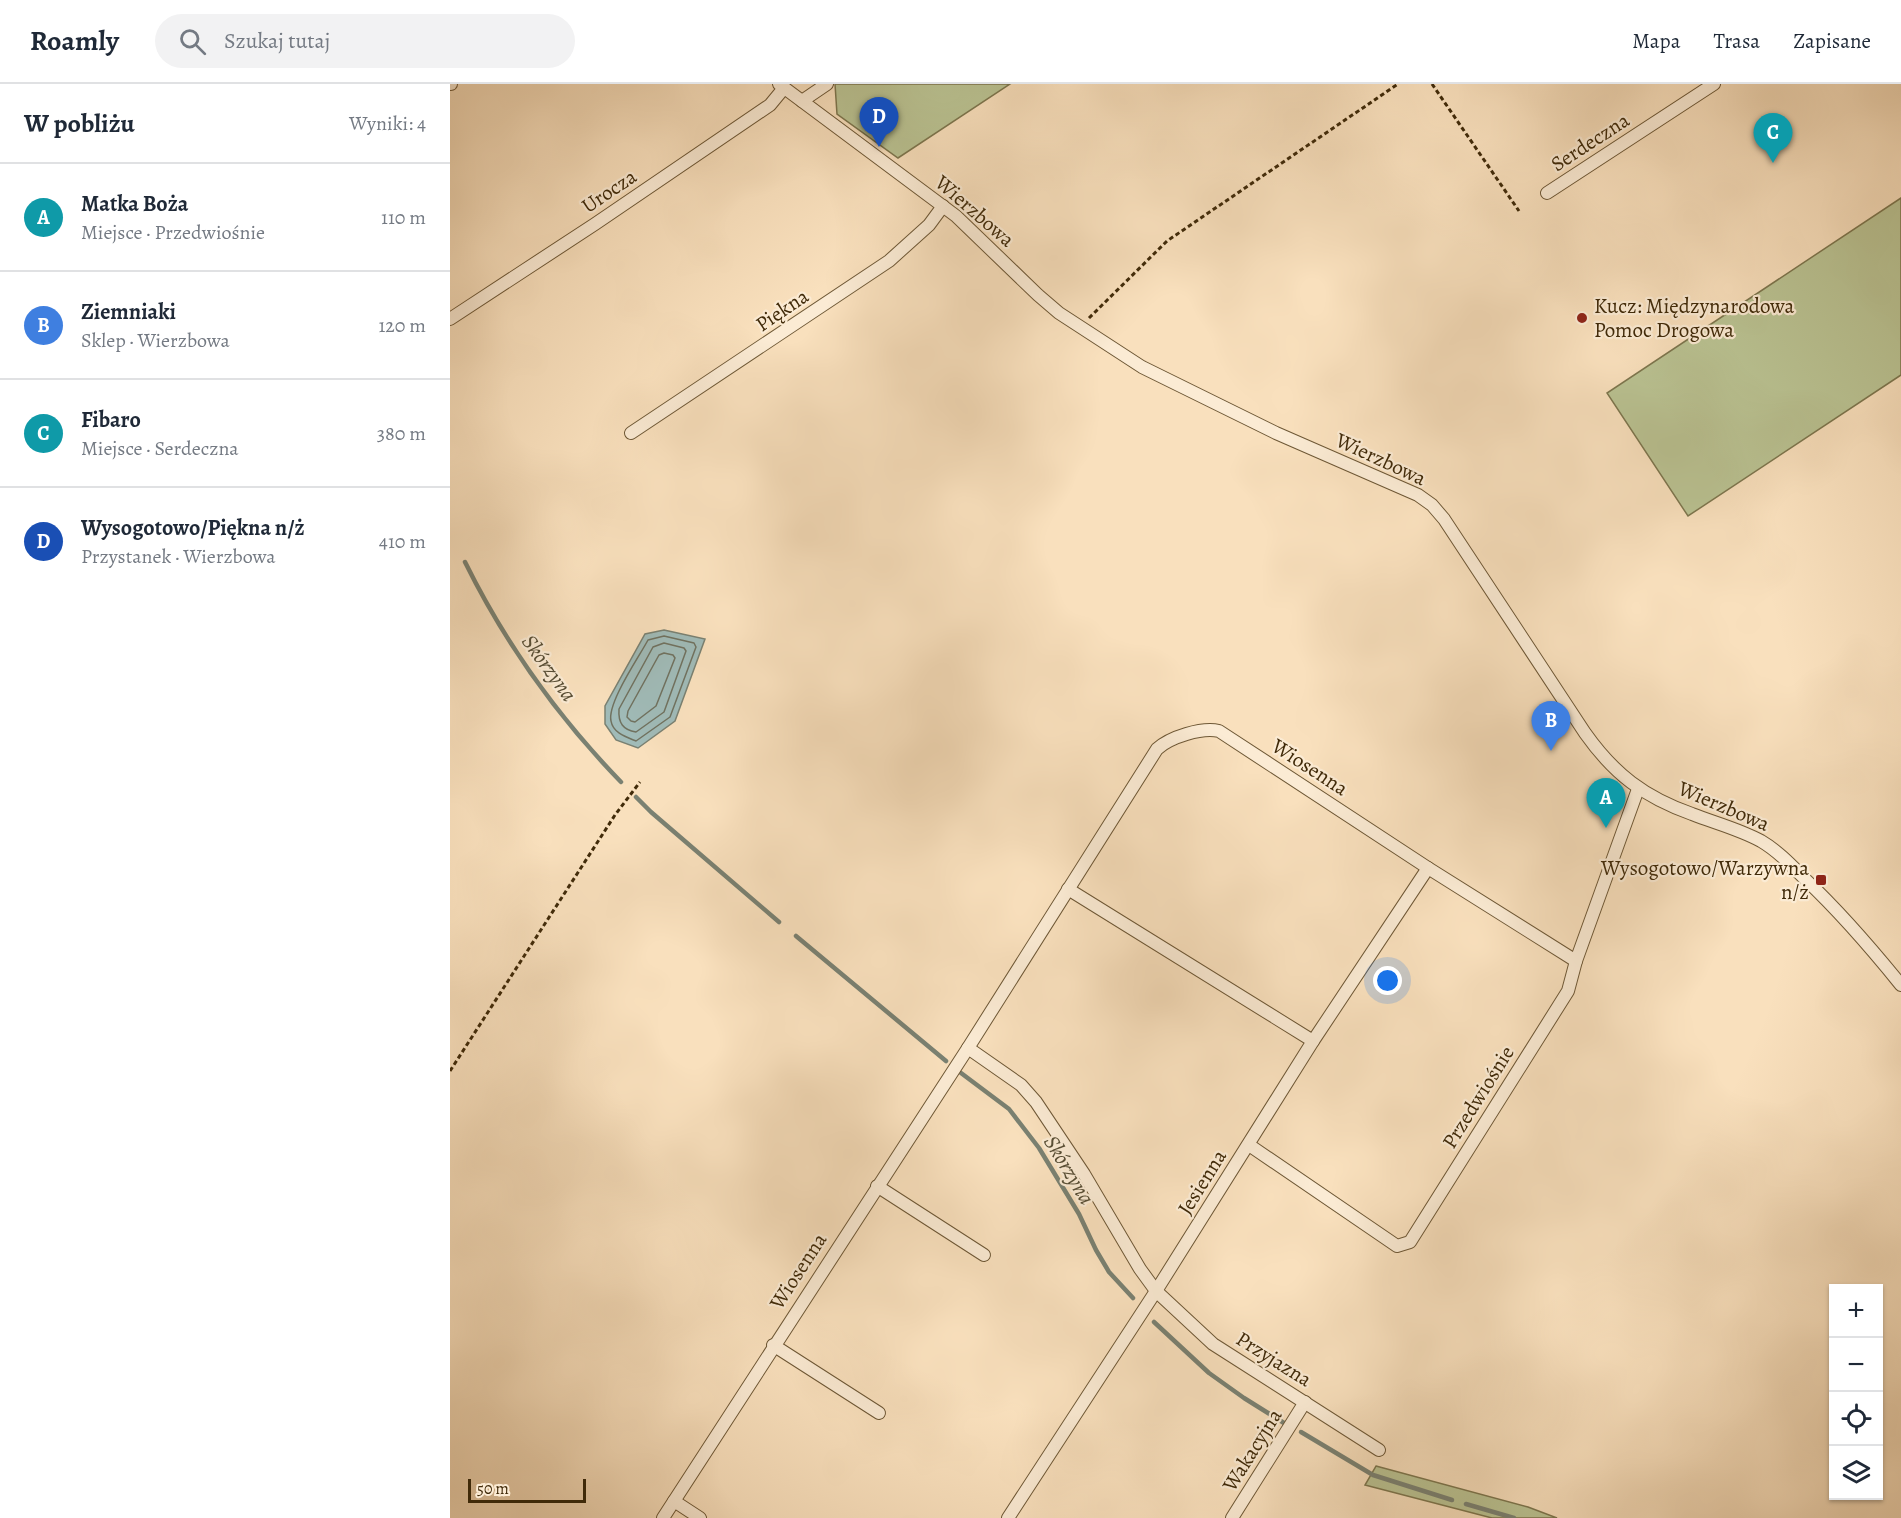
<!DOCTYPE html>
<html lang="pl">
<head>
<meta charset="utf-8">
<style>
	:root { --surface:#fff; --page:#f2f2f3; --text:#1f2937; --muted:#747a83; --line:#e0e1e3; --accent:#8f2418 }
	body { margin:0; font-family:Alegreya,serif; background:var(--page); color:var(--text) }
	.controls { position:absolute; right:18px; bottom:18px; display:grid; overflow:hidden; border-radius:0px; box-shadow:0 2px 4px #0004 }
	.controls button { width:54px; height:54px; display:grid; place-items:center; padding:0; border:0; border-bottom:2px solid var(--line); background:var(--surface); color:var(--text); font:30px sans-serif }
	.scale { position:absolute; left:18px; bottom:15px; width:118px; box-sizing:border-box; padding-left:6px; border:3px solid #402a09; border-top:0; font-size:16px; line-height:21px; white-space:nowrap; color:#402a09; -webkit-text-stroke:4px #fbebd4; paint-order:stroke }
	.you { position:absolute; left:938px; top:897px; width:21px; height:21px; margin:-15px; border:4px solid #fff; border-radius:50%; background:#1a73e8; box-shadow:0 0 0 9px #1a73e833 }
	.badge { display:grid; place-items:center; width:39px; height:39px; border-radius:50%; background:var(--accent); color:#fff; font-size:20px; font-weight:700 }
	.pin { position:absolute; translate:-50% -50px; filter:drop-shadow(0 2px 3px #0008) }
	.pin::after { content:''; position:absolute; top:32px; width:21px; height:18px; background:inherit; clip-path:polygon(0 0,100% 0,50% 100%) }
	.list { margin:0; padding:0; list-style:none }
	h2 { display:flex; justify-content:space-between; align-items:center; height:78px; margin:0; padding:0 24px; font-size:26px }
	h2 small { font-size:20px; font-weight:400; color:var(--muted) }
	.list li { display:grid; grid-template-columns:39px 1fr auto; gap:18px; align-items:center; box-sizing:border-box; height:108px; padding:0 24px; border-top:2px solid var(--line) }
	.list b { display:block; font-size:22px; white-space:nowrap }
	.list p { margin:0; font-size:20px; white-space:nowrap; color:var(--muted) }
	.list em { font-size:20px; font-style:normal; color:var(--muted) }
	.icon { flex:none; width:33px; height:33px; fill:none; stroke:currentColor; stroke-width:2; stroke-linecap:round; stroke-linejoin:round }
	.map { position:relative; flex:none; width:1451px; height:1434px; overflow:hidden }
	header { display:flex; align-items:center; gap:36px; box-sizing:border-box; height:84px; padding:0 30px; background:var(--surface); border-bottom:2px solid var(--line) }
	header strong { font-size:28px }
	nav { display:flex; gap:33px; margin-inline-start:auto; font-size:21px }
	.search { width:420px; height:54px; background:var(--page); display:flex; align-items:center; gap:15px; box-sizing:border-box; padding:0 21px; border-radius:33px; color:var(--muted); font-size:22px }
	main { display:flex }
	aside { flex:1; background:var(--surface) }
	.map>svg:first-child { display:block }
	.green { fill:#bac393; stroke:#7d764e; stroke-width:1.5 }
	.water { fill:#a0bbb8; stroke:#7a8172; stroke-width:1.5 }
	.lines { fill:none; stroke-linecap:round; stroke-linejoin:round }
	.shore { stroke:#707260; stroke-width:1.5 }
	.stream { stroke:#7a8172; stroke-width:4.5 }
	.minor-casing { stroke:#6e5836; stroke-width:14 }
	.path { stroke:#402a09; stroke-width:3; stroke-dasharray:4.5 3; stroke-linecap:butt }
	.minor { stroke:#fbebd4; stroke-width:12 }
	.poi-dot { fill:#8f2418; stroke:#fbebd4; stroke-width:2 }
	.labels { text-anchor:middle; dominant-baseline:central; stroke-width:4.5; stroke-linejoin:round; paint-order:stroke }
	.street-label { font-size:21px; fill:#402a09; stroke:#fbebd4 }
	.poi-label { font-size:21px; fill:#402a09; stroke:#fbebd4; text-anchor:start }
	.water-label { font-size:22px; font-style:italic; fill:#584e35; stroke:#fbebd4 }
</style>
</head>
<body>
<header>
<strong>Roamly</strong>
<div class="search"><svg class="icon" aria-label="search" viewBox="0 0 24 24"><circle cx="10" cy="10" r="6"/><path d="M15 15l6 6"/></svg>Szukaj tutaj</div>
<nav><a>Mapa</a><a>Trasa</a><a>Zapisane</a></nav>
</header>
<main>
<aside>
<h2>W pobliżu<small>Wyniki: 4</small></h2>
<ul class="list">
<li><span class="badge" style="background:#0f9aa8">A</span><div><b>Matka Boża</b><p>Miejsce · Przedwiośnie</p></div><em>110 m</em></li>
<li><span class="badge" style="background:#3f7fe0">B</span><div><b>Ziemniaki</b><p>Sklep · Wierzbowa</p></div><em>120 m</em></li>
<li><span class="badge" style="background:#0f9aa8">C</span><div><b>Fibaro</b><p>Miejsce · Serdeczna</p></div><em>380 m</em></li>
<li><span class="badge" style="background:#1a4fb4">D</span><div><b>Wysogotowo/Piękna n/ż</b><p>Przystanek · Wierzbowa</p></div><em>410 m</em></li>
</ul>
</aside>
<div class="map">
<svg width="1451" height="1434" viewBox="0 0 1451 1434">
	<rect width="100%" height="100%" fill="#f9e0bd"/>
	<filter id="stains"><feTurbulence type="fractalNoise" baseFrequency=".00333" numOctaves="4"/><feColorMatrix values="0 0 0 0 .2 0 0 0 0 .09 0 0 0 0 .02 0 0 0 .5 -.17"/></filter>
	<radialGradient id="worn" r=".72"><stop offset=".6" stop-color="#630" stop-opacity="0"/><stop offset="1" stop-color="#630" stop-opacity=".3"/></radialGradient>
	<g class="green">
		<polygon points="385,0 560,0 448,74 387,30"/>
		<polygon points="1451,114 1451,291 1238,432 1157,309"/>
		<polygon points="926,1382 1078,1423 1107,1434 1042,1434 915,1401"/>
	</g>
	<polygon class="water" points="214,546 255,555 225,637 188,664 166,656 155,640 155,622 195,550"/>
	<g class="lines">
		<g class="shore">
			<path d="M214 552 244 559 246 563 220 633 186 657C176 653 163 649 161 637 157 619 189 573 198 556Z"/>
			<path d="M214 559 234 564 236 567 214 628 186 648C173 646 168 639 169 625L203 563Z"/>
			<polygon points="214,569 223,571 225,574 206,622 185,638 181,637 177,633 178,627 209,571"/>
		</g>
		<g class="stream">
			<path d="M15 478C55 559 109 634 171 698"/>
			<polyline points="186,713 201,728 329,838"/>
			<polyline points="346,852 496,977"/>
			<polyline points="511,989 559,1025 589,1064 629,1130 646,1166 659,1188 683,1214"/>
			<polyline points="704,1238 759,1289 794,1314 834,1339"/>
			<polyline points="851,1348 923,1391 1002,1416"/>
			<polyline points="1016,1420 1064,1434"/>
		</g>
		<g class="minor-casing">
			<g id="minor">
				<polyline points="0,0 1,0"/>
				<path d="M329 0 506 132 588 211 609 229 692 283 826 349 968 411 982 421 994 435 1135 649C1164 690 1194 713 1242 730 1265 739 1289 745 1311 757 1328 767 1342 782 1356 796 1391 829 1421 864 1451 901"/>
				<polyline points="352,17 377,0"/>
				<polyline points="1097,109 1264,0"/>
				<polyline points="0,235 145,140 320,21 334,4"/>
				<polyline points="181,349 439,177 479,141 493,122"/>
				<polyline points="618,805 863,957"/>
				<polyline points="518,964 571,1001 586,1018 634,1090 690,1185 706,1207 763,1260 929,1366"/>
				<polyline points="799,1061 947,1162 960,1158 1118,907 1126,877 1188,705"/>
				<polyline points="427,1102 534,1171"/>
				<polyline points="323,1261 429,1329"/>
				<polyline points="224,1417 250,1434"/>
				<path d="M213 1434 518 964 707 665C720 653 752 643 769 647L978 784 1126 877"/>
				<polyline points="558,1434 706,1207 863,957 978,784"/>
				<polyline points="782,1434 855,1318"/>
			</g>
		</g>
		<g class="path">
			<polyline points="982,0 1069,127"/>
			<polyline points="639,234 717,157 948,0"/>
			<polyline points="0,987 165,731 190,698"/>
		</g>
		<use href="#minor" class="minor"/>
	</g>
	<g class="poi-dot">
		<circle cx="1132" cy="234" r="6"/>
		<rect x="1365" y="790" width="12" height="12" rx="3"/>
	</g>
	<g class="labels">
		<g class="street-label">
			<text transform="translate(1140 58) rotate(-33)">Serdeczna</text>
			<text transform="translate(159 107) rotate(-34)">Urocza</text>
			<text transform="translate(525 127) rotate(41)">Wierzbowa</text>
			<text transform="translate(332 226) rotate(-34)">Piękna</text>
			<text transform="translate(931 375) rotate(25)">Wierzbowa</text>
			<text transform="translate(860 683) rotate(33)">Wiosenna</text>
			<text transform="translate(1274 722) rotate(23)">Wierzbowa</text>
			<text transform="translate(1028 1013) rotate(-58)">Przedwiośnie</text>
			<text transform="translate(752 1098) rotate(-58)">Jesienna</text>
			<text transform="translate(348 1187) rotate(-57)">Wiosenna</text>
			<text transform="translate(824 1275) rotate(32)">Przyjazna</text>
			<text transform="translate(802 1366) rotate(-58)">Wakacyjna</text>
		</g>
		<g class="poi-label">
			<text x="1144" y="222">Kucz: Międzynarodowa<tspan x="1144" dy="24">Pomoc Drogowa</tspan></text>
			<text x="1359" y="784" text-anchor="end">Wysogotowo/Warzywna<tspan x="1359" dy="24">n/ż</tspan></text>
		</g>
		<g class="water-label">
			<text transform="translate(99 584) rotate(54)">Skórzyna</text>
			<text transform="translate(619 1086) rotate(59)">Skórzyna</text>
		</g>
	</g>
	<rect width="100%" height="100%" filter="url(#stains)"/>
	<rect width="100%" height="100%" fill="url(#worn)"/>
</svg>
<div class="controls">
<button>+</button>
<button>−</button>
<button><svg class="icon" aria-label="locate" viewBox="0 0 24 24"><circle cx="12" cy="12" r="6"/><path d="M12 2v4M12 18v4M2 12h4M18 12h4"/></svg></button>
<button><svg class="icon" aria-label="layers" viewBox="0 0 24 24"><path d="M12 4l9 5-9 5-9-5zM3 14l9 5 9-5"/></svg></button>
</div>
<div class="scale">50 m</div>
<div class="you"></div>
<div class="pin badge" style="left:1156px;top:744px;background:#0f9aa8">A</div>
<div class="pin badge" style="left:1101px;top:667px;background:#3f7fe0">B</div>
<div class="pin badge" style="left:1323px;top:79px;background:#0f9aa8">C</div>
<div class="pin badge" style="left:429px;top:63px;background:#1a4fb4">D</div>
</div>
</main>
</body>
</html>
